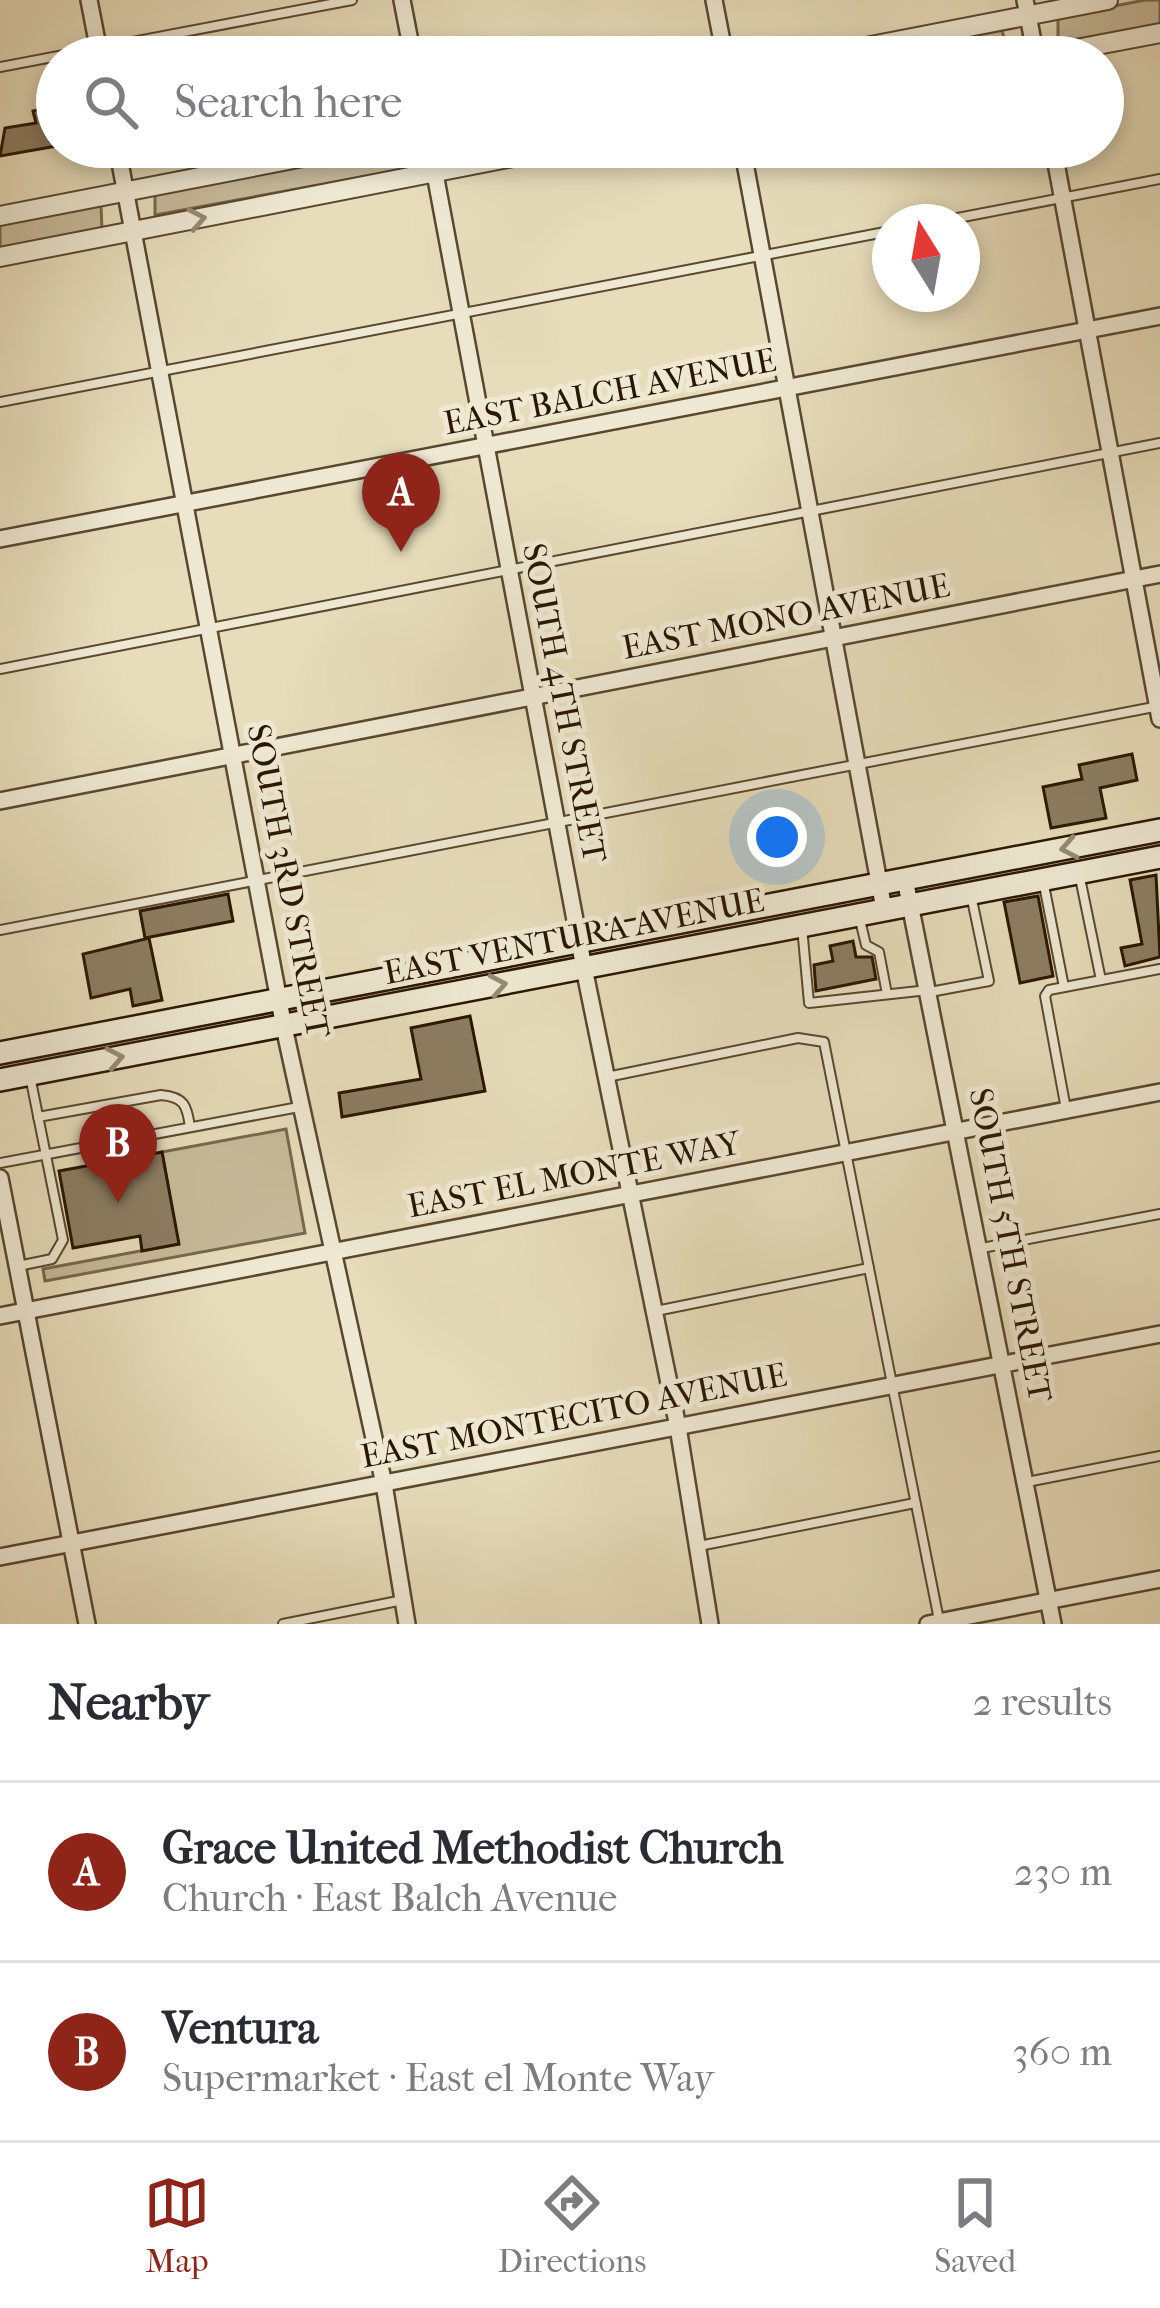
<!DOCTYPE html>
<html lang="en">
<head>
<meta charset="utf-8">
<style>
	:root { --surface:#fff; --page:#f2f2f3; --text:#2b2b33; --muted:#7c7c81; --line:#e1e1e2; --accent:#8f2418 }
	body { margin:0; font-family:"IM FELL French Canon",serif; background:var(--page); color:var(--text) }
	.compass { position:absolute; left:872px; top:204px; width:108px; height:108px; border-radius:50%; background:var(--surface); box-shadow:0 6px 18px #0003; rotate:349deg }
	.you { position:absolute; left:777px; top:837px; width:42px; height:42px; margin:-30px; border:9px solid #fff; border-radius:50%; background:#1a73e8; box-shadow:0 0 0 18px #1a73e833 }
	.badge { display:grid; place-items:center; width:78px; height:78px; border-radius:50%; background:var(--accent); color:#fff; font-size:39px; font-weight:700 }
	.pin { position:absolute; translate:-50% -99px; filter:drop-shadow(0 3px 6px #0008) }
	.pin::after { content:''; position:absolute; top:63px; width:42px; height:36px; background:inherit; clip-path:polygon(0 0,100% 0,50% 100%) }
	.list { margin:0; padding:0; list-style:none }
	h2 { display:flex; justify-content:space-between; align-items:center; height:156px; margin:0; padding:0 48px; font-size:51px }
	h2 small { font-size:39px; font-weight:400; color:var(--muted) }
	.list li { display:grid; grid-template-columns:78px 1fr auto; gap:36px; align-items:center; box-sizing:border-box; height:180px; padding:0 48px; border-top:3px solid var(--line) }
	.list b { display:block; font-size:45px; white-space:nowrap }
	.list p { margin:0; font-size:39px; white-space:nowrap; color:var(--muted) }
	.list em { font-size:39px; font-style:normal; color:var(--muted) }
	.icon { flex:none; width:66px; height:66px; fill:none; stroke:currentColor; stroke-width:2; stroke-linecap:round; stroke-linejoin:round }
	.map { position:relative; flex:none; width:1160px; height:1624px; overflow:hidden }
	.search { position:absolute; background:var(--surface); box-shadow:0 6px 18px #0003; left:36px; right:36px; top:36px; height:132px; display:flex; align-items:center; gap:30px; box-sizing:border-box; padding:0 42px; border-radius:66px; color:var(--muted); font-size:45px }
	.sheet { height:516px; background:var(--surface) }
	nav { display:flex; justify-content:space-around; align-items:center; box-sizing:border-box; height:168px; border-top:3px solid var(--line); background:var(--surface); font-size:33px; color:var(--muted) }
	nav a { display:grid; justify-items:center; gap:6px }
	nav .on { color:var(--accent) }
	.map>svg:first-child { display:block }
	.green { fill:#c7bb9b; stroke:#78684e; stroke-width:3 }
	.building { fill:#8c7d62; stroke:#2a1601; stroke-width:3 }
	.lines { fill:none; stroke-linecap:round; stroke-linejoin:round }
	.service-casing { stroke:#594830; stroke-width:12 }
	.minor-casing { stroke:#594830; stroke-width:20 }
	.tertiary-casing { stroke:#594830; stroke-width:22 }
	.secondary-casing { stroke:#2a1601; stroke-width:26 }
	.service { stroke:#efe9d3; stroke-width:8 }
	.minor { stroke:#efe9d3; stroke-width:15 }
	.tertiary { stroke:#efe9d3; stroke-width:18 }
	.secondary { stroke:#efe9d3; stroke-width:21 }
	.oneway { stroke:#968a74 }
	.labels { text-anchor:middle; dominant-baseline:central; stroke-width:10; stroke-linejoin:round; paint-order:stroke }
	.street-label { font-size:33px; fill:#2a1601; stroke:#efe9d3 }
</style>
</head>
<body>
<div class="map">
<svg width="1160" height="1624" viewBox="0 0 1160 1624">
	<rect width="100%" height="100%" fill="#e7ddbb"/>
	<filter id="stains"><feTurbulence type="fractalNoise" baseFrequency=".00167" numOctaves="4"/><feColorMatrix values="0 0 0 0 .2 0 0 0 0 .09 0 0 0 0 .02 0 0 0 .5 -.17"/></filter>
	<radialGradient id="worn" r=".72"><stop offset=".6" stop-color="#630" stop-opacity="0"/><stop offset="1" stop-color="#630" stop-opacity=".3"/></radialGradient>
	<g class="green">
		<polygon points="1145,0 1160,0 1160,26 1058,43 1058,17"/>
		<polygon points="1002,30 1007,51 1000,57 851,57"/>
		<polygon points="385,147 401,147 405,169 155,215 155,191"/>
		<polygon points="101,206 102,230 0,250 0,221"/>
		<polygon points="286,1129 305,1233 45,1281 43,1269 178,1244 162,1152"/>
	</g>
	<g class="building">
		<polygon points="56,101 57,146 0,156 5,128 36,123 33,111 41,109 40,104"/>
		<polygon points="1132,754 1137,780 1100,788 1106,818 1051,828 1043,787 1082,779 1079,765"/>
		<polygon points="1156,875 1160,957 1125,966 1121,948 1142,944 1130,880"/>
		<polygon points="228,894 233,921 145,938 140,911"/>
		<polygon points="1038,896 1053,976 1020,983 1004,902"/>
		<polygon points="149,938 162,1000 133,1006 130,989 91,998 83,954"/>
		<polygon points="853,941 856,957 872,957 876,979 816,991 814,965 833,961 830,946"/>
		<polygon points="470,1016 485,1091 342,1117 339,1093 421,1079 411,1028"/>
		<polygon points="162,1152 179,1244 142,1251 140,1236 73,1248 59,1171"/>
	</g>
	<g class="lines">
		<g class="service-casing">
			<g id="service">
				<polyline points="0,67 352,0"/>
				<polyline points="937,222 1160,179"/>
				<polyline points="0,402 890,231"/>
				<polyline points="0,669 1160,443"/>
				<polyline points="1079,873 1101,980"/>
				<polyline points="1043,880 1064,987"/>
				<polyline points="860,920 866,945 879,952 887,994"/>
				<polyline points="802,927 809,1003 928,990"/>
				<polyline points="0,930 1159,706"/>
				<polyline points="930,992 989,981 971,895"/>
				<polyline points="607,1077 798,1038 824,1042 939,1620"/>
				<polyline points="1066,1109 1045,996 1049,990 1160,969"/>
				<path d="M38 1117 161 1095C184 1097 187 1105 190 1127"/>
				<polyline points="0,1163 299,1107"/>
				<polyline points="982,1248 1160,1214"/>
				<polyline points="18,1266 52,1259 63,1240 30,1076"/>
				<polyline points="656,1311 869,1268"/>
				<polyline points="1027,1482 1160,1456"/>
				<polyline points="699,1546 915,1503"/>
				<polyline points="283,1624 403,1600"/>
			</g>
		</g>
		<g class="minor-casing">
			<g id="minor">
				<polyline points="89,0 100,57"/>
				<polyline points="402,0 413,57"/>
				<polyline points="714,0 725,57"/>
				<polyline points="1025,0 1036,57"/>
				<polyline points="117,147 284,1027 384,1484 407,1624"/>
				<polyline points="430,147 584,968 678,1427 710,1624"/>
				<polyline points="742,147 884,909"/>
				<polyline points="1053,147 1160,719"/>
				<polyline points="0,539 1160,316"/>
				<polyline points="0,801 1160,574"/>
				<polyline points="905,879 1053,1624"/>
				<polyline points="0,1178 87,1624"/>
				<polyline points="0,1316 1160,1092"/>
				<polyline points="0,1557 1160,1334"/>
				<polyline points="928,1624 1160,1579"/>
			</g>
		</g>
		<g class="tertiary-casing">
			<g id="tertiary">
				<polyline points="814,57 1108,0"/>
				<polyline points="1034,57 1160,33"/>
				<polyline points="0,216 355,147"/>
				<polyline points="0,257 564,147"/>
			</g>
		</g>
		<g class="secondary-casing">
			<g id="secondary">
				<polyline points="0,1053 1160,830"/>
				<polyline points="0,1080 1160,857"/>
			</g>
		</g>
		<use href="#service" class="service"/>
		<use href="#minor" class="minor"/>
		<use href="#tertiary" class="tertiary"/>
		<use href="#secondary" class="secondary"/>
	</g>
	<defs><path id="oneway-chevron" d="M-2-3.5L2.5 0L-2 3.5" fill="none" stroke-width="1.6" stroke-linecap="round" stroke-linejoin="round" transform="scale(3)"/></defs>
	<g class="oneway">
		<use href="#oneway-chevron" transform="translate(197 219) rotate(-11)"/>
		<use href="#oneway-chevron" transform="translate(1069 848) rotate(169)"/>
		<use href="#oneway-chevron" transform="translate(498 985) rotate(-11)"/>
		<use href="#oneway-chevron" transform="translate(115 1058) rotate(-11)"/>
	</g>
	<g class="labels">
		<g class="street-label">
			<text transform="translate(610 392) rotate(-11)">EAST BALCH AVENUE</text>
			<text transform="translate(786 617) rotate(-11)">EAST MONO AVENUE</text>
			<text transform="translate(564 703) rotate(79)">SOUTH 4TH STREET</text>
			<text transform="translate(288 881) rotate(79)">SOUTH 3RD STREET</text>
			<text transform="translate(574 937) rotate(-11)">EAST VENTURA AVENUE</text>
			<text transform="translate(574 1175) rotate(-11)">EAST EL MONTE WAY</text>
			<text transform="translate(1010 1245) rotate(79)">SOUTH 5TH STREET</text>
			<text transform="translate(574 1416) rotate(-11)">EAST MONTECITO AVENUE</text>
		</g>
	</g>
	<rect width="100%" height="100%" filter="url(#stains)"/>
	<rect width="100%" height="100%" fill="url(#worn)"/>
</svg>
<svg class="compass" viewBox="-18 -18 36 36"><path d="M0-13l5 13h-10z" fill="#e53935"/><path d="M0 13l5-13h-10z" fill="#7c7c81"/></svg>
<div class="you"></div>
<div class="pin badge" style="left:401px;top:552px">A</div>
<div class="pin badge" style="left:118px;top:1203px">B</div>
<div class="search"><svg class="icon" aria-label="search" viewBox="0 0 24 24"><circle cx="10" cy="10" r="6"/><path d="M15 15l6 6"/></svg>Search here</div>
</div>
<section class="sheet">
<h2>Nearby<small>2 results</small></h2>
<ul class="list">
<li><span class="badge">A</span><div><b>Grace United Methodist Church</b><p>Church · East Balch Avenue</p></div><em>230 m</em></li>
<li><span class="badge">B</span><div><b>Ventura</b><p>Supermarket · East el Monte Way</p></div><em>360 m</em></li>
</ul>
</section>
<nav>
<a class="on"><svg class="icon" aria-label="map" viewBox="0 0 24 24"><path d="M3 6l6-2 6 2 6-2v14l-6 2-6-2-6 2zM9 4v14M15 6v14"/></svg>Map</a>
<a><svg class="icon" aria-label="directions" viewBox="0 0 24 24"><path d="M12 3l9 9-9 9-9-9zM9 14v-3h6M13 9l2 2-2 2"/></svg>Directions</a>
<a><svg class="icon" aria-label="saved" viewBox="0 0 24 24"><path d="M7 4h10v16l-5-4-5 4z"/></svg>Saved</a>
</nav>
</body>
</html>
